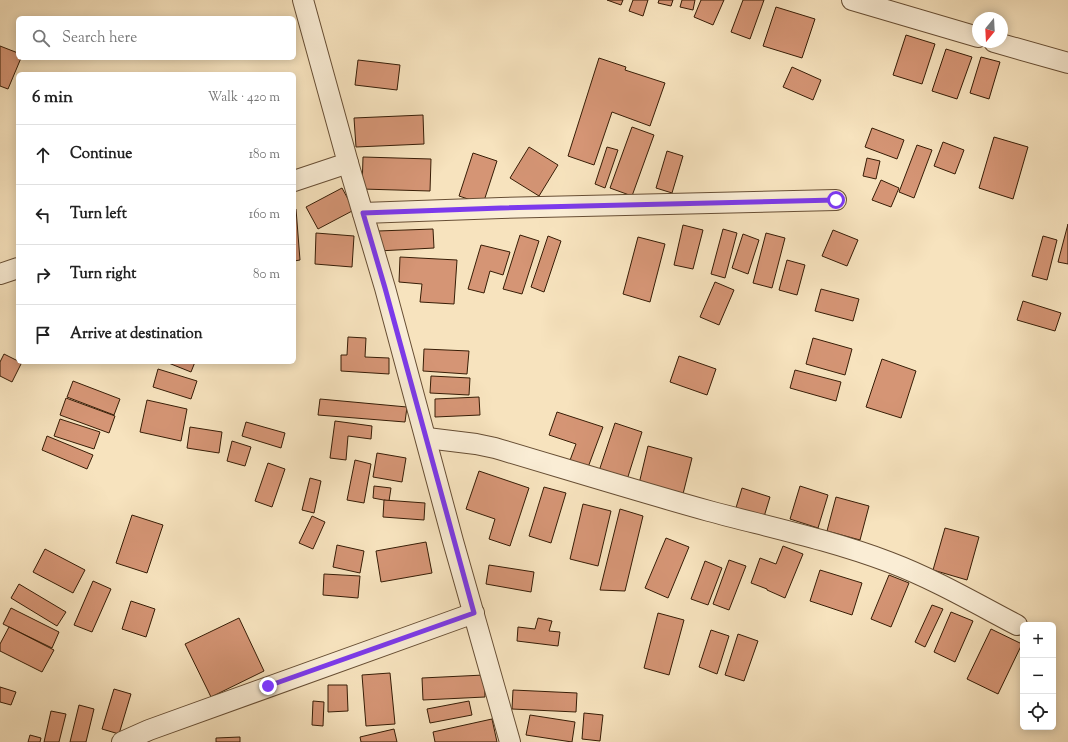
<!DOCTYPE html>
<html lang="en">
<head>
<meta charset="utf-8">
<style>
	:root { --surface:#fff; --page:#f2f2f2; --text:#222; --muted:#767676; --line:#e0e0e0 }
	body { margin:0; font-family:"Sorts Mill Goudy",serif; background:var(--page); color:var(--text) }
	.controls { position:absolute; right:12px; bottom:12px; display:grid; overflow:hidden; border-radius:6px; box-shadow:0 2px 10px #0003 }
	.controls button { width:36px; height:36px; display:grid; place-items:center; padding:0; border:0; border-bottom:1px solid var(--line); background:var(--surface); color:var(--text); font:20px sans-serif }
	.compass { position:absolute; left:972px; top:12px; width:36px; height:36px; border-radius:50%; background:var(--surface); box-shadow:0 2px 10px #0003; rotate:198deg }
	.stop { position:absolute; width:12px; height:12px; margin:-9px; border:3px solid #7c3aed; border-radius:50%; background:#fff }
	.stop.end { background:#7c3aed; border-color:#fff; box-shadow:0 1px 4px #0008 }
	.list { margin:0; padding:0; list-style:none }
	h2 { display:flex; justify-content:space-between; align-items:center; height:52px; margin:0; padding:0 16px; font-size:17px }
	h2 small { font-size:13px; font-weight:400; color:var(--muted) }
	.list li { display:grid; grid-template-columns:26px 1fr auto; gap:12px; align-items:center; box-sizing:border-box; height:60px; padding:0 16px; border-top:1px solid var(--line) }
	.list b { display:block; font-size:15px; white-space:nowrap }
	.list em { font-size:13px; font-style:normal; color:var(--muted) }
	.icon { flex:none; width:22px; height:22px; fill:none; stroke:currentColor; stroke-width:2; stroke-linecap:round; stroke-linejoin:round }
	.map { position:relative; flex:none; width:1068px; height:742px; overflow:hidden }
	.search { position:absolute; background:var(--surface); box-shadow:0 2px 10px #0003; left:16px; top:16px; width:280px; height:44px; display:flex; align-items:center; gap:10px; box-sizing:border-box; padding:0 14px; border-radius:6px; color:var(--muted); font-size:15px }
	.panel { position:absolute; background:var(--surface); box-shadow:0 2px 10px #0003; left:16px; top:72px; width:280px; height:292px; border-radius:6px }
	.map>svg:first-child { display:block }
	.building { fill:#d59575; stroke:#371d06 }
	.lines { fill:none; stroke-linecap:round; stroke-linejoin:round }
	.minor-casing { stroke:#674e34; stroke-width:22 }
	.minor { stroke:#faedd5; stroke-width:20 }
	.route { stroke:#7c3aed; stroke-width:5 }
</style>
</head>
<body>
<div class="map">
<svg width="1068" height="742" viewBox="0 0 1068 742">
	<rect width="100%" height="100%" fill="#f7e3be"/>
	<filter id="stains"><feTurbulence type="fractalNoise" baseFrequency=".005" numOctaves="4"/><feColorMatrix values="0 0 0 0 .2 0 0 0 0 .09 0 0 0 0 .02 0 0 0 .5 -.17"/></filter>
	<radialGradient id="worn" r=".72"><stop offset=".6" stop-color="#630" stop-opacity="0"/><stop offset="1" stop-color="#630" stop-opacity=".3"/></radialGradient>
	<g class="building">
		<polygon points="607,0 623,0 621,5"/>
		<polygon points="633,0 648,0 643,16 629,11"/>
		<polygon points="659,0 673,0 671,6 658,3"/>
		<polygon points="682,0 695,0 693,10 680,7"/>
		<polygon points="701,0 724,0 713,25 694,17"/>
		<polygon points="743,0 764,0 750,39 731,32"/>
		<polygon points="776,7 815,19 802,58 763,46"/>
		<polygon points="906,35 935,44 922,84 893,75"/>
		<polygon points="0,46 18,53 18,58 21,58 8,89 0,86"/>
		<polygon points="946,49 972,57 957,99 932,91"/>
		<polygon points="981,57 1000,62 989,99 970,93"/>
		<polygon points="599,58 626,67 625,70 665,83 650,126 612,112 594,165 568,156"/>
		<polygon points="358,60 400,65 397,90 355,85"/>
		<polygon points="792,67 821,80 813,100 783,87"/>
		<polygon points="423,115 424,144 356,147 354,118"/>
		<polygon points="632,127 654,135 632,196 610,188"/>
		<polygon points="872,128 904,140 897,159 865,147"/>
		<polygon points="994,137 1028,147 1013,199 979,188"/>
		<polygon points="943,142 964,150 955,174 934,166"/>
		<polygon points="917,145 932,150 914,198 899,192"/>
		<polygon points="529,147 558,165 539,196 510,178"/>
		<polygon points="607,147 618,150 605,188 595,184"/>
		<polygon points="667,151 683,156 672,193 656,188"/>
		<polygon points="473,153 497,161 483,204 459,196"/>
		<polygon points="363,157 431,159 430,191 362,189"/>
		<polygon points="867,158 880,161 876,179 863,176"/>
		<polygon points="881,180 899,188 891,207 872,200"/>
		<polygon points="342,188 354,210 318,229 306,207"/>
		<polygon points="294,209 296,209 300,260 294,261"/>
		<polygon points="1068,224 1068,264 1058,262"/>
		<polygon points="683,225 703,230 693,269 674,265"/>
		<polygon points="433,229 434,248 378,251 378,231"/>
		<polygon points="723,229 737,233 725,278 711,274"/>
		<polygon points="833,230 858,240 847,266 822,256"/>
		<polygon points="316,233 354,236 352,267 315,264"/>
		<polygon points="766,233 785,238 772,288 753,283"/>
		<polygon points="743,234 759,240 748,274 732,268"/>
		<polygon points="520,235 539,241 522,294 503,289"/>
		<polygon points="548,236 561,241 544,292 531,287"/>
		<polygon points="1043,236 1057,240 1047,280 1032,276"/>
		<polygon points="638,237 665,244 650,302 623,294"/>
		<polygon points="481,245 510,252 503,275 490,271 484,293 468,289"/>
		<polygon points="400,257 457,260 454,304 420,302 422,284 399,282"/>
		<polygon points="787,260 805,265 797,295 779,290"/>
		<polygon points="715,282 734,290 719,325 700,317"/>
		<polygon points="821,289 859,299 853,321 815,311"/>
		<polygon points="1023,301 1061,313 1055,331 1017,320"/>
		<polygon points="348,337 366,338 365,357 389,358 389,374 341,371 341,355 347,355"/>
		<polygon points="813,338 852,349 845,375 806,364"/>
		<polygon points="424,349 469,351 467,374 423,371"/>
		<polygon points="4,354 18,361 18,362 22,362 12,382 0,376 0,362"/>
		<polygon points="679,356 716,369 707,395 670,382"/>
		<polygon points="882,359 916,371 901,418 866,407"/>
		<polygon points="166,362 195,362 191,372"/>
		<polygon points="158,369 197,381 191,399 153,387"/>
		<polygon points="795,370 841,382 836,401 790,388"/>
		<polygon points="431,376 470,378 469,395 430,393"/>
		<polygon points="73,381 120,399 114,415 67,397"/>
		<polygon points="479,397 480,415 435,417 435,399"/>
		<polygon points="66,398 115,416 109,433 60,415"/>
		<polygon points="320,399 407,407 405,422 318,415"/>
		<polygon points="147,400 187,409 181,441 140,432"/>
		<polygon points="557,412 603,427 587,470 569,463 576,444 549,435"/>
		<polygon points="60,419 100,432 94,449 54,436"/>
		<polygon points="335,421 372,426 371,439 348,436 346,460 330,458"/>
		<polygon points="246,422 285,433 281,448 242,436"/>
		<polygon points="615,423 642,432 626,483 598,474"/>
		<polygon points="190,427 222,432 219,453 187,448"/>
		<polygon points="47,436 93,455 87,469 42,450"/>
		<polygon points="232,441 251,447 245,466 227,461"/>
		<polygon points="648,446 692,458 682,498 638,488"/>
		<polygon points="377,453 406,458 402,482 373,477"/>
		<polygon points="355,460 371,464 364,503 347,500"/>
		<polygon points="268,463 285,469 272,507 255,501"/>
		<polygon points="479,471 529,488 510,546 489,539 495,519 466,509"/>
		<polygon points="310,478 321,481 314,513 302,510"/>
		<polygon points="374,486 391,488 389,501 373,498"/>
		<polygon points="800,486 828,495 818,528 790,519"/>
		<polygon points="544,487 566,493 551,543 529,536"/>
		<polygon points="742,488 770,497 763,520 735,511"/>
		<polygon points="836,497 869,506 860,540 827,531"/>
		<polygon points="384,500 425,503 424,520 383,517"/>
		<polygon points="583,504 611,511 598,566 570,559"/>
		<polygon points="620,509 643,516 625,591 600,590"/>
		<polygon points="132,515 163,525 147,573 116,563"/>
		<polygon points="312,516 325,522 313,549 299,543"/>
		<polygon points="945,528 979,537 967,580 933,570"/>
		<polygon points="666,538 689,547 668,598 645,588"/>
		<polygon points="426,542 432,573 381,582 376,551"/>
		<polygon points="337,545 364,551 360,573 333,567"/>
		<polygon points="783,546 803,554 785,598 767,590 767,589 751,583 760,558 776,564"/>
		<polygon points="45,549 85,570 73,593 33,572"/>
		<polygon points="729,560 746,566 729,610 713,604"/>
		<polygon points="705,561 722,568 708,605 691,599"/>
		<polygon points="489,565 534,572 531,592 486,584"/>
		<polygon points="820,570 862,583 852,615 810,601"/>
		<polygon points="324,574 360,576 358,598 323,595"/>
		<polygon points="889,575 909,583 891,627 871,619"/>
		<polygon points="93,581 111,589 92,632 74,625"/>
		<polygon points="19,584 66,612 57,626 11,598"/>
		<polygon points="131,601 155,609 146,637 122,629"/>
		<polygon points="932,605 943,609 925,647 915,642"/>
		<polygon points="11,608 59,632 52,648 3,624"/>
		<polygon points="951,612 973,621 955,662 934,652"/>
		<polygon points="658,613 684,620 669,675 644,668"/>
		<polygon points="239,618 264,671 211,697 185,644"/>
		<polygon points="538,618 552,621 549,631 560,632 558,646 517,641 518,627 535,629"/>
		<polygon points="9,627 54,650 42,672 0,651 0,644"/>
		<polygon points="991,629 1022,644 998,694 967,679"/>
		<polygon points="711,630 729,636 717,674 699,667"/>
		<polygon points="738,634 758,641 744,681 725,675"/>
		<polygon points="390,673 395,724 366,726 362,675"/>
		<polygon points="484,675 485,697 423,700 422,678"/>
		<polygon points="328,685 347,685 348,711 328,712"/>
		<polygon points="0,687 16,692 11,705 0,702"/>
		<polygon points="114,689 131,694 119,734 102,729"/>
		<polygon points="513,690 577,693 576,712 512,709"/>
		<polygon points="313,701 324,702 323,726 312,725"/>
		<polygon points="469,701 472,715 430,723 427,709"/>
		<polygon points="79,705 94,709 86,742 70,742"/>
		<polygon points="51,711 66,714 59,742 44,742"/>
		<polygon points="584,713 603,715 600,741 582,739"/>
		<polygon points="530,715 575,722 572,742 526,735"/>
		<polygon points="492,719 497,742 435,742 433,732"/>
		<polygon points="394,729 397,742 361,742 360,737"/>
		<polygon points="30,735 41,738 40,742 28,742"/>
		<polygon points="240,737 240,742 216,742 216,738"/>
	</g>
	<g class="lines">
		<g class="minor-casing">
			<g id="minor">
				<polyline points="852,0 978,37"/>
				<polyline points="994,42 1068,63"/>
				<polyline points="348,163 385,288 453,541 510,742"/>
				<polyline points="294,181 348,163 303,0"/>
				<polyline points="363,213 501,208 836,200"/>
				<polyline points="0,274 18,268"/>
				<path d="M427 438 476 444 495 448C566 469 637 491 709 511 769 527 831 540 889 562 934 579 975 603 1017 625"/>
				<polyline points="122,742 149,730 474,613"/>
			</g>
		</g>
		<use href="#minor" class="minor"/>
	</g>
	<g class="lines">
		<polyline class="route" points="268,686 474,613 385,288 363,213 501,208 836,200"/>
	</g>
	<rect width="100%" height="100%" filter="url(#stains)"/>
	<rect width="100%" height="100%" fill="url(#worn)"/>
</svg>
<div class="controls">
<button>+</button>
<button>−</button>
<button><svg class="icon" aria-label="locate" viewBox="0 0 24 24"><circle cx="12" cy="12" r="6"/><path d="M12 2v4M12 18v4M2 12h4M18 12h4"/></svg></button>
</div>
<svg class="compass" viewBox="-18 -18 36 36"><path d="M0-13l5 13h-10z" fill="#e53935"/><path d="M0 13l5-13h-10z" fill="#767676"/></svg>
<div class="stop" style="left:836px;top:200px"></div>
<div class="stop end" style="left:268px;top:686px"></div>
<div class="search"><svg class="icon" aria-label="search" viewBox="0 0 24 24"><circle cx="10" cy="10" r="6"/><path d="M15 15l6 6"/></svg>Search here</div>
<section class="panel">
<h2>6 min<small>Walk · 420 m</small></h2>
<ul class="list">
<li><svg class="icon" aria-label="ahead" viewBox="0 0 24 24"><path d="M12 20V5M6 11l6-6 6 6"/></svg><div><b>Continue</b></div><em>180 m</em></li>
<li><svg class="icon" aria-label="left" viewBox="0 0 24 24"><path d="M17 20v-9H6M10 6l-5 5 5 5"/></svg><div><b>Turn left</b></div><em>160 m</em></li>
<li><svg class="icon" aria-label="right" viewBox="0 0 24 24"><path d="M7 20v-9h11M14 6l5 5-5 5"/></svg><div><b>Turn right</b></div><em>80 m</em></li>
<li><svg class="icon" aria-label="arrive" viewBox="0 0 24 24"><path d="M6 21V4h12l-3 4 3 4H6"/></svg><div><b>Arrive at destination</b></div></li>
</ul>
</section>
</div>
</body>
</html>
